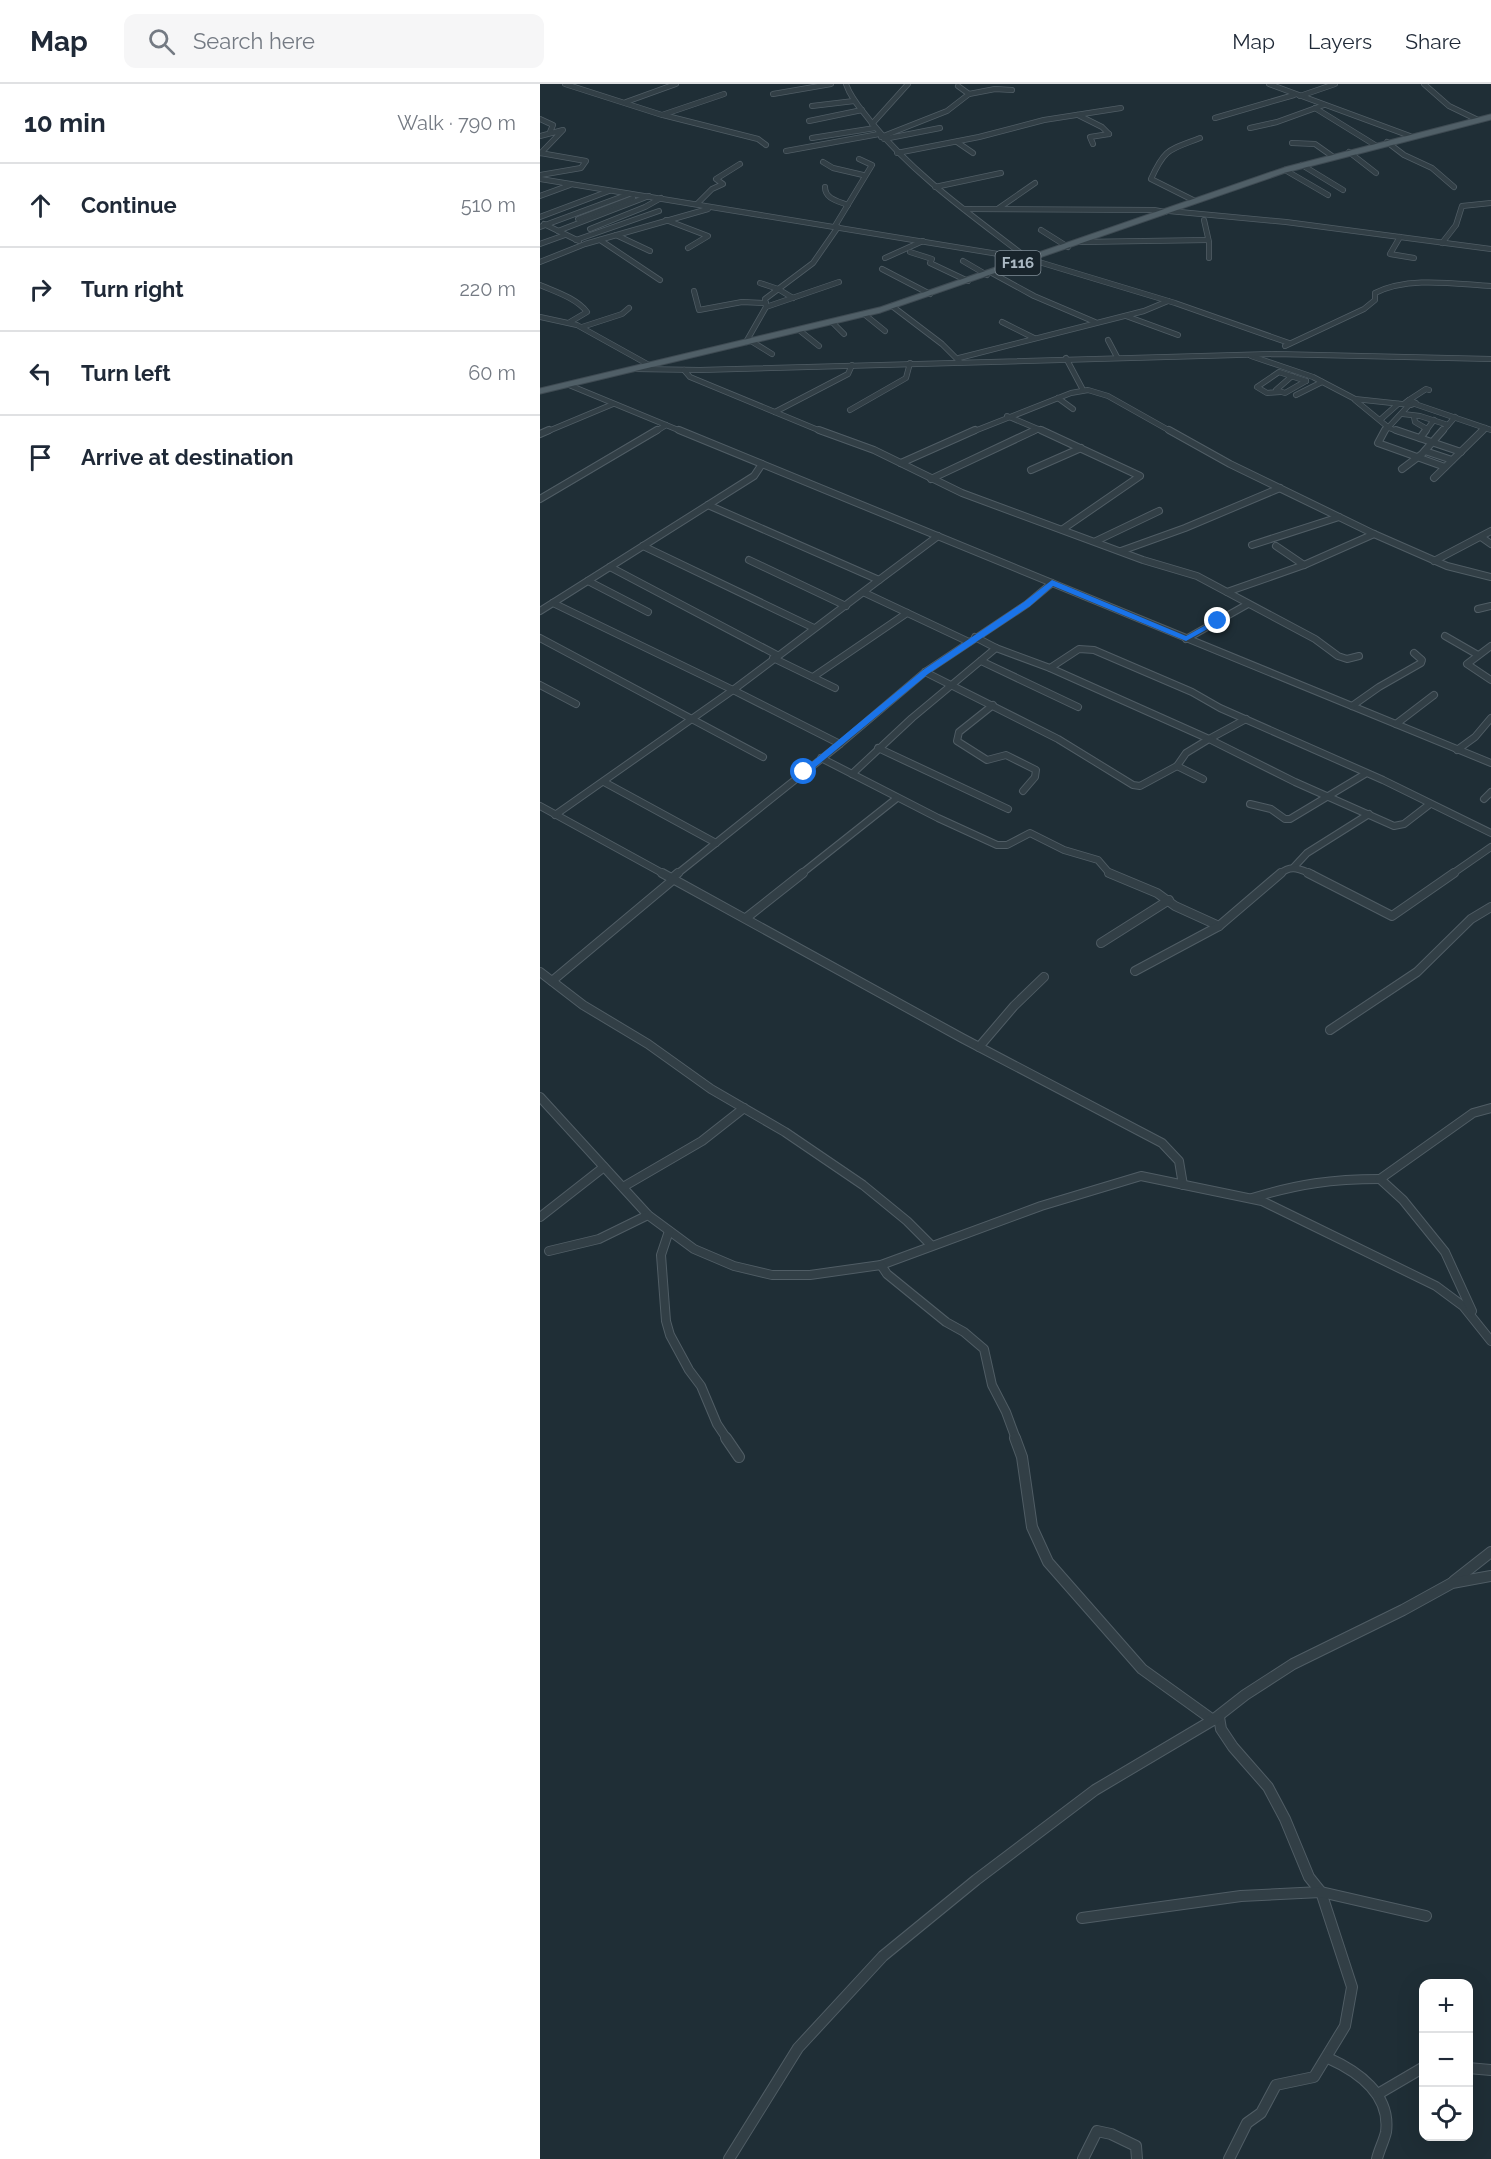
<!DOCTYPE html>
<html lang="en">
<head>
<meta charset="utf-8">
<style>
	:root { --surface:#fff; --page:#f6f6f7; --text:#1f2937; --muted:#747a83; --line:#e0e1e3 }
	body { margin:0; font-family:Raleway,sans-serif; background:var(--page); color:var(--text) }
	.controls { position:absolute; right:18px; bottom:18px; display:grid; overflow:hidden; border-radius:12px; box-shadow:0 6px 24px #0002 }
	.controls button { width:54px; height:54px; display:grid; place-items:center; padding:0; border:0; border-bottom:2px solid var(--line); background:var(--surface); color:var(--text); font:30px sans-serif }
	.stop { position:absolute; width:18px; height:18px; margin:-14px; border:4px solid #1a73e8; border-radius:50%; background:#fff }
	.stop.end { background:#1a73e8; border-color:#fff; box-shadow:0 2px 6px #0008 }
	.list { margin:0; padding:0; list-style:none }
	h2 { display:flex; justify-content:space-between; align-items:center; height:78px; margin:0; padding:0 24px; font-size:26px }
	h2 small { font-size:20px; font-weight:400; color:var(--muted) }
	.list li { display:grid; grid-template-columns:39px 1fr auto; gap:18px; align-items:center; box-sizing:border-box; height:84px; padding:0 24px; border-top:2px solid var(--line) }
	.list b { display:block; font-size:22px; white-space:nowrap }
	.list em { font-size:20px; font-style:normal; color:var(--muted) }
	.icon { flex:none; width:33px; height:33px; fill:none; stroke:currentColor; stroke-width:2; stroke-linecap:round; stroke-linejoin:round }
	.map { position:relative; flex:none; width:951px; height:2075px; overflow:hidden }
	header { display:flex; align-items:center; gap:36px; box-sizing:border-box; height:84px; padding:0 30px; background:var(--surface); border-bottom:2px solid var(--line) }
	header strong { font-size:28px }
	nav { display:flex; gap:33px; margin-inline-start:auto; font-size:21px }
	.search { width:420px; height:54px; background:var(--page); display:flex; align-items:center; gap:15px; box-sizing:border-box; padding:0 21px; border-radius:12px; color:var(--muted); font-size:22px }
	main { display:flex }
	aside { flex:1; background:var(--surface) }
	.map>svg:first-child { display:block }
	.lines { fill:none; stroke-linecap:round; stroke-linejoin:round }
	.minor-far3-casing { stroke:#505d65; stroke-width:6 }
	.minor-far2-casing { stroke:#505d65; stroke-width:8 }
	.minor-far1-casing { stroke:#505d65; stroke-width:10 }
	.minor-casing { stroke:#505d65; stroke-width:12 }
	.major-casing { stroke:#3f4b53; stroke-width:7 }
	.minor-far3 { stroke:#323f46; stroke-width:4.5 }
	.minor-far2 { stroke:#323f46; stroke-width:6 }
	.minor-far1 { stroke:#323f46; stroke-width:8 }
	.minor { stroke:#323f46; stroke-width:10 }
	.major { stroke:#505f67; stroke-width:5 }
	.route { fill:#1a73e8 }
	.labels { text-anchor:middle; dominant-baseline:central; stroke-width:6; stroke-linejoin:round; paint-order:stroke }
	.shield { fill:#18242b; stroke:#808d96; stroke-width:1.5 }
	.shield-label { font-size:15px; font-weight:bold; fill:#acbac4 }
</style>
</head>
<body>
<header>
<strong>Map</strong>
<div class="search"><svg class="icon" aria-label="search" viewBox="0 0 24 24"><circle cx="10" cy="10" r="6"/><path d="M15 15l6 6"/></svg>Search here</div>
<nav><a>Map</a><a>Layers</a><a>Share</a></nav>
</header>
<main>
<aside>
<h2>10 min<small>Walk · 790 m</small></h2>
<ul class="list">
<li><svg class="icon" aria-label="ahead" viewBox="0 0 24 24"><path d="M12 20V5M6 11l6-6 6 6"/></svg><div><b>Continue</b></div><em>510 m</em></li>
<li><svg class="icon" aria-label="right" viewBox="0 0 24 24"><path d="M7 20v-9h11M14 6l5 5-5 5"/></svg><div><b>Turn right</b></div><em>220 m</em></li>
<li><svg class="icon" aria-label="left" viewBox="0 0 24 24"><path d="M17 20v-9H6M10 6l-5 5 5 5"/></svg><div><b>Turn left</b></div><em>60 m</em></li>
<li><svg class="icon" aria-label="arrive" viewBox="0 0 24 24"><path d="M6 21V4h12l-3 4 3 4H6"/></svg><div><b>Arrive at destination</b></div></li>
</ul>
</aside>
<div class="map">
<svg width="951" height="2075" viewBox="0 0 951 2075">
	<rect width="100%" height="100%" fill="#1f2e36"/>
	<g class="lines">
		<g class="minor-far3-casing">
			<g id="minor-far3">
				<polyline points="25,0 122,31 184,10"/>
				<path d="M306 0C311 15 322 26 331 38 375 92 433 132 487 174"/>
				<polyline points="729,0 870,52"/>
				<polyline points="884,0 909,22 938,36"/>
				<polyline points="233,10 291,0"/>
				<polyline points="429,10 455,5 472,6"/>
				<polyline points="760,12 795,0"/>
				<polyline points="86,18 136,0"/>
				<polyline points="272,22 314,17"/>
				<polyline points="775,24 835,61"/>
				<polyline points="123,31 218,55 226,61"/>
				<polyline points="538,31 562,43 569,50"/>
				<polyline points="675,34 754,11"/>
				<polyline points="0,35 13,41 10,48"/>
				<polyline points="269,37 322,26"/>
				<polyline points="332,40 368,0"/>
				<polyline points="710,44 737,38 784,21"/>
				<polyline points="0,52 23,46 1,69"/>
				<polyline points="341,53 407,27 429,10 418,2"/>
				<polyline points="272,54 335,44"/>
				<polyline points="344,55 400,44"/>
				<polyline points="417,58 433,69"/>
				<polyline points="847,58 864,71 892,84 914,103"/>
				<polyline points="752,59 775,60 792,72"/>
				<polyline points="553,60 550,53 569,50"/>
				<polyline points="246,67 339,50"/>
				<polyline points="809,68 836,89"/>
				<polyline points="0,69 46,77 41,84 0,91"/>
				<polyline points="357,69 439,53 504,36 581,24"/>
				<polyline points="283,78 293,84 323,91"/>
				<polyline points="762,81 803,106"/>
				<polyline points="745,86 788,111"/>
				<polyline points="0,95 489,175 635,219 749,259"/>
				<path d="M285 103C285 115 298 117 308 121"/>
				<polyline points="395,103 461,89"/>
				<polyline points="0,112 30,101 25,100"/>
				<path d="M655 117 611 95C625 64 629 66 660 54"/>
				<polyline points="157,120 172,105 183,100 176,95 200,80"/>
				<polyline points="459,124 495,99"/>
				<polyline points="424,125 614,126 625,128"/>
				<polyline points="629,127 746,138 951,165"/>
				<polyline points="0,133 69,107"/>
				<polyline points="38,135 93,114"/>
				<polyline points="126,136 168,152 148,164"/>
				<polyline points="664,136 669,158 669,174"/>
				<polyline points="4,140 39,157"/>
				<polyline points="295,142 332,81 319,75"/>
				<polyline points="0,143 89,110"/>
				<polyline points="50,145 105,123 121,114"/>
				<polyline points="501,146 528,163"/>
				<polyline points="18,147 109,112"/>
				<polyline points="76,151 110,167"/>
				<polyline points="860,153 850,170 874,174"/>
				<polyline points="36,156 119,127"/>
				<polyline points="60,156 120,196"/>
				<polyline points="541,158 668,156"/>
				<polyline points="902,159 916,141 922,122 951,119"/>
				<polyline points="0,160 25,151"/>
				<polyline points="370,168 392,175 390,179 428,197"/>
				<polyline points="345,174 383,157"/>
				<polyline points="423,177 447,191"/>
				<polyline points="0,178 45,160 168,125"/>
				<polyline points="342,185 390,210"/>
				<polyline points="452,189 494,212 555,238"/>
				<polyline points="220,199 238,205 253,214"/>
				<path d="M0 201C16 208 36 214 47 228L30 238"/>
				<polyline points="154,207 159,226 202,218 226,219"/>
				<polyline points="352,222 402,260 420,278"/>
				<polyline points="226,223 299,198"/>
				<polyline points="324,230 345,247"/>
				<polyline points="586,232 638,251"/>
				<polyline points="0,233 37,241 109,281"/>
				<polyline points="292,238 304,250"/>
				<polyline points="462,238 494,254"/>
				<polyline points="42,243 82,230 89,224"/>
				<polyline points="259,246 279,262"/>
				<polyline points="568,256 577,273"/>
				<polyline points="211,257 232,270"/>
				<polyline points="206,258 226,223 225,215 273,179 298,143"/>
				<path d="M745 262 824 225 835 216V209C869 192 915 200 951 202"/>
				<polyline points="711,272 773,293 815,315 871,321 876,319 869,316 865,319"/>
				<polyline points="419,274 604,227 628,217"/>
				<polyline points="526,274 543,306"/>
				<polyline points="95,285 160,286 735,270 951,275"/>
				<polyline points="144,286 150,293 283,348"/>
				<polyline points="752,292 736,306 745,309 766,297"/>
				<polyline points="29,301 143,348"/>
				<polyline points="740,308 727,309 717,303 739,288 766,297"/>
				<polyline points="756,311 782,298"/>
				<polyline points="518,314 533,325"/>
				<polyline points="815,316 849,344 860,348"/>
				<polyline points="869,316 886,305 889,306"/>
				<polyline points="875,320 951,346"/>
				<polyline points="310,326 366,294 370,279"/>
				<polyline points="235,328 308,290 312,281"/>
				<polyline points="863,330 880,332 908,341"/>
				<polyline points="467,332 505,348"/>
				<polyline points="874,333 875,338 887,345"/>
				<polyline points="840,336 858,320"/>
				<polyline points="6,348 73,320"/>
				<polyline points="115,348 126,341"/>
				<polyline points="432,348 531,309 548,306 568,312 632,348"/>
				<polyline points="492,348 498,345"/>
				<polyline points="844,348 869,321"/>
				<polyline points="885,348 894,336"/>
				<polyline points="902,348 915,333"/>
				<polyline points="941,348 945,344"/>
			</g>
		</g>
		<g class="minor-far2-casing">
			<g id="minor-far2">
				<polyline points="139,346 951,679"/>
				<polyline points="279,346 334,366 422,409 603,476 657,492 775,555 798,572 807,575 819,572"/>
				<polyline points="501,346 600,392 523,445"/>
				<polyline points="629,346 690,380 834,450 907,482 951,493"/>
				<polyline points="845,346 838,359 905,383"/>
				<polyline points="856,346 921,368"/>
				<polyline points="0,350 9,346"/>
				<polyline points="880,354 886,346"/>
				<polyline points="885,367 912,376"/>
				<polyline points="361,379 435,346"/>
				<polyline points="862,385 882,370 903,346"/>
				<polyline points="491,386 541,364"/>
				<polyline points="894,394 943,346"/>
				<polyline points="391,395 495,346"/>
				<polyline points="0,415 117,346"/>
				<polyline points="168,421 339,496 398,452"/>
				<polyline points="941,453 951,460"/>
				<polyline points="556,457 619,427"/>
				<polyline points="712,461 799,433"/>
				<polyline points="103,462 274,544"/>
				<polyline points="736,462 764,481"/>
				<polyline points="581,467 645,444 740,404"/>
				<polyline points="209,476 306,522"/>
				<polyline points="894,477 951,447"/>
				<polyline points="70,483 237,571"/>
				<polyline points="48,497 108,528"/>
				<polyline points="687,508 764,481 834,450"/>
				<polyline points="325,509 429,558"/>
				<polyline points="13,519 193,606"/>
				<polyline points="938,525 951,522"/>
				<polyline points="0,527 214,392 222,380"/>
				<polyline points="905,552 938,571"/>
				<polyline points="435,553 456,564 510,584 539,565 554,566 652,608 680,624 843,696 951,749"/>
				<polyline points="0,554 223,673"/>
				<polyline points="646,555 708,520"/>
				<polyline points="951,562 927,580 951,596"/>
				<polyline points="233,574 295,604"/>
				<polyline points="441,577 538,623"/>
				<polyline points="510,584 669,655 706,635"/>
				<polyline points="385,588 518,655 593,701 600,702 637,682"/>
				<polyline points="273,593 367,529"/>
				<polyline points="0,601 36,620"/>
				<polyline points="453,621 419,648 417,657 447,676 466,671 496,686 495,693 483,707"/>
				<polyline points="812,622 839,603 881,579 882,576 874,569"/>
				<polyline points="856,640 894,611"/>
				<polyline points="300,660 193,606 339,496"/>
				<polyline points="338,664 468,725"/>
				<polyline points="917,666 935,653 951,634"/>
				<polyline points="281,674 398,734 457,761 467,761 490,749 524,766 558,776 570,790"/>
				<polyline points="312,690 372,634 456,564"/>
				<polyline points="663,695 637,682 646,669 669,655 755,698 854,742 864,740 890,720"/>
				<polyline points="64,698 176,759"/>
				<polyline points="944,715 951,708"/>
				<polyline points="710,720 731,725 745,735 750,735 825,690"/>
				<polyline points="0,722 124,790"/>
				<polyline points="15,731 193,606"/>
				<polyline points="754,783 767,769 829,730"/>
				<polyline points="137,790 300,660 385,588 487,520 512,499"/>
				<polyline points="261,790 357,714"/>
				<path d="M740 790C751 780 759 785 772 790"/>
				<polyline points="912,790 951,763"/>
			</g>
		</g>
		<g class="minor-far1-casing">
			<g id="minor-far1">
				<polyline points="122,789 422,954 622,1059 639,1077 643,1101"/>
				<polyline points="569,789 617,809 635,822 679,842"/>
				<polyline points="768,789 852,832 914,789"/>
				<polyline points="132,794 138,789"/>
				<polyline points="206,834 263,789"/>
				<polyline points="561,859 629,816"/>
				<polyline points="595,887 679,842 741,789"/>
				<polyline points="0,888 43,921 108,960 171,1005 245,1048 323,1101 367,1137 391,1161"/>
				<polyline points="12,897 134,795"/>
				<polyline points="790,946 877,888 931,835 951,823"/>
				<polyline points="439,963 474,922 504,893"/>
				<polyline points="0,1013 108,1131 154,1165 194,1182 232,1191 270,1191 341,1181 501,1122 601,1092 722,1117 896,1202 923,1222 951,1257"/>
				<polyline points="83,1103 162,1057 204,1024"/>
				<path d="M712 1114C758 1100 792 1095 840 1095"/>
				<polyline points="0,1133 64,1083"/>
				<polyline points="129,1147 121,1171 126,1237 130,1251 149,1286 161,1302 177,1340 187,1355"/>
				<polyline points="9,1167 59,1155 108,1131"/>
				<polyline points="341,1181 347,1190 406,1238 424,1248 444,1265 452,1301 466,1328 476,1355"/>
				<polyline points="932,1227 905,1168 863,1116 840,1095 933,1029 951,1024"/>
			</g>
		</g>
		<g class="minor-casing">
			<g id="minor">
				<polyline points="186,1354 199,1373"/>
				<polyline points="475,1354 482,1373 492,1443 508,1478 602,1585 673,1636"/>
				<polyline points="914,1497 951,1468"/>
				<polyline points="679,1633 681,1645 693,1663 728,1703 745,1735 769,1793 781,1808 812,1903 805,1942 774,1993 736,2001 721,2029 707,2039 689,2075"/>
				<polyline points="542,1834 701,1812 781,1808 886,1832"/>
				<path d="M788 1974C817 1987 851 2010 846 2048 844 2057 839 2066 837 2075"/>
				<polyline points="928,1984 951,1986"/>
				<polyline points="838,2010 884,1983"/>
				<polyline points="189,2075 258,1964 343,1872 436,1796 555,1706 673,1636 705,1611 753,1580 863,1526 912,1499 951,1492"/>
				<polyline points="543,2075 557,2047 571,2050 596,2062 597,2075"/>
			</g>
		</g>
		<g class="major-casing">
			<polyline id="major" points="0,307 340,226 745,86 951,33"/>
		</g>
		<use href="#minor-far3" class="minor-far3"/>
		<use href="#minor-far2" class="minor-far2"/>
		<use href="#minor-far1" class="minor-far1"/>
		<use href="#minor" class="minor"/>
		<use href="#major" class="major"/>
	</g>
	<polygon class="route" points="512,496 646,552 675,536 682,537 646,557 513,502 490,522 388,590 267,690 261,690 261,687 383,586 484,518"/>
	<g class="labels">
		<rect class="shield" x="455.5" y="167" width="45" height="24" rx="4.5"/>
		<g class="shield-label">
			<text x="478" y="179">F116</text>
		</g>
	</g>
</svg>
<div class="controls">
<button>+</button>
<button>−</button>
<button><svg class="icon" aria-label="locate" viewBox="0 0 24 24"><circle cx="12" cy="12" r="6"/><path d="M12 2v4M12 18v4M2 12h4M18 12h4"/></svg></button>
</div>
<div class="stop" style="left:264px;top:688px"></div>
<div class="stop end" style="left:678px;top:537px"></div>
</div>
</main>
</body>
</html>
